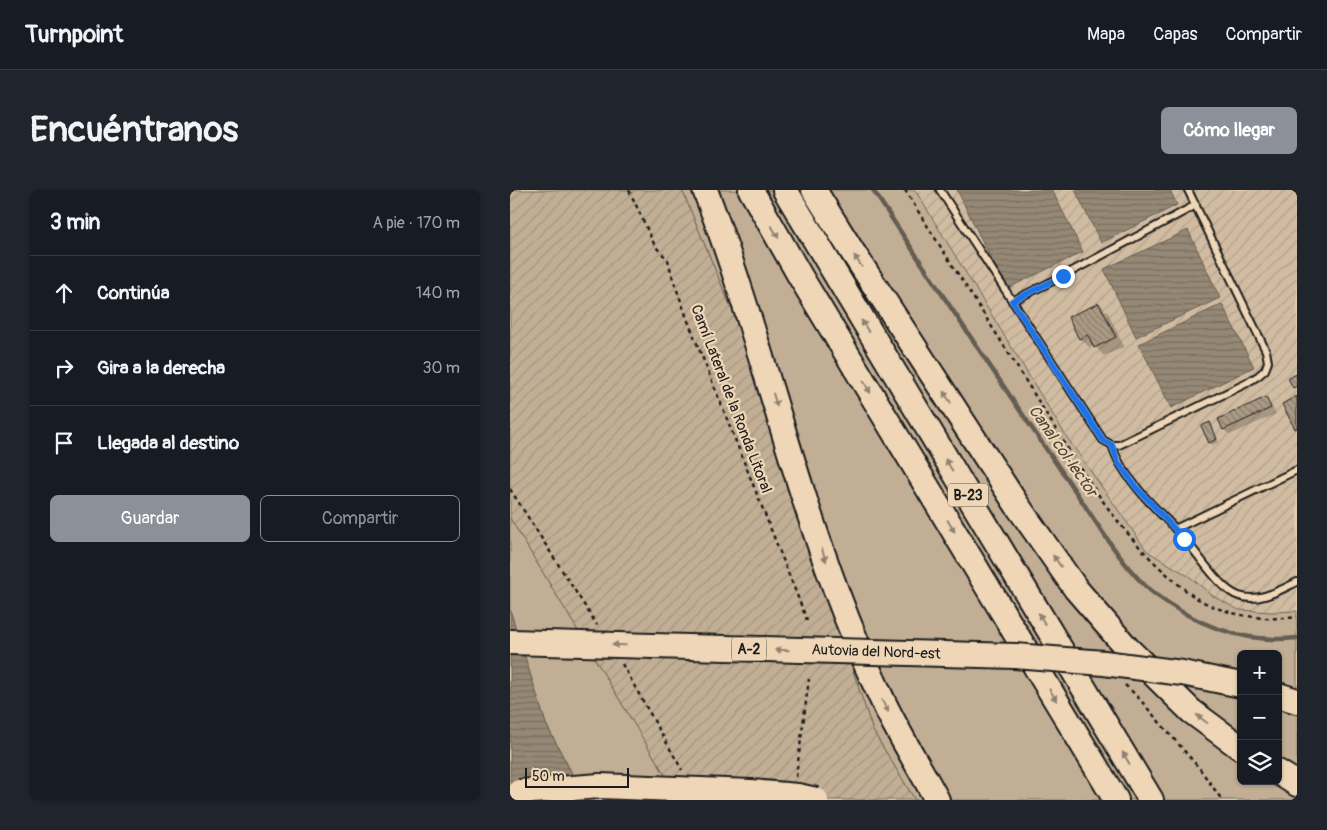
<!DOCTYPE html>
<html lang="es">
<head>
<meta charset="utf-8">
<style>
	:root { --surface:#171b24; --page:#20242c; --text:#f1f3f6; --muted:#9ea1a6; --line:#363941; --accent:#8c9099 }
	body { margin:0; font-family:Pangolin,sans-serif; background:var(--page); color:var(--text) }
	.controls { position:absolute; right:15px; bottom:15px; display:grid; overflow:hidden; border-radius:8px; box-shadow:0 1px 4px #0004 }
	.controls button { width:45px; height:45px; display:grid; place-items:center; padding:0; border:0; border-bottom:1px solid var(--line); background:var(--surface); color:var(--text); font:25px sans-serif }
	.scale { position:absolute; left:15px; bottom:12px; width:104px; box-sizing:border-box; padding-left:5px; border:2px solid #1c1c1c; border-top:0; font-size:14px; line-height:18px; white-space:nowrap; color:#1c1c1c; -webkit-text-stroke:4px #eed6b7; paint-order:stroke }
	.stop { position:absolute; width:15px; height:15px; margin:-11px; border:4px solid #1a73e8; border-radius:50%; background:#fff }
	.stop.end { background:#1a73e8; border-color:#fff; box-shadow:0 1px 5px #0008 }
	.list { margin:0; padding:0; list-style:none }
	h2 { display:flex; justify-content:space-between; align-items:center; height:65px; margin:0; padding:0 20px; font-size:21px }
	h2 small { font-size:16px; font-weight:400; color:var(--muted) }
	.list li { display:grid; grid-template-columns:32px 1fr auto; gap:15px; align-items:center; box-sizing:border-box; height:75px; padding:0 20px; border-top:1px solid var(--line) }
	.list b { display:block; font-size:19px; white-space:nowrap }
	.list em { font-size:16px; font-style:normal; color:var(--muted) }
	.actions { display:flex; gap:10px; padding:15px 20px }
	.actions a { flex:1; padding:11px 0; border:1px solid var(--accent); border-radius:8px; text-align:center; font-size:18px; color:var(--accent) }
	.actions .main { background:var(--accent); color:#fff }
	.icon { flex:none; width:28px; height:28px; fill:none; stroke:currentColor; stroke-width:2; stroke-linecap:round; stroke-linejoin:round }
	.map { position:relative; flex:none; width:787px; height:610px; overflow:hidden; border-radius:8px }
	header { display:flex; align-items:center; gap:30px; box-sizing:border-box; height:70px; padding:0 25px; background:var(--surface); border-bottom:1px solid var(--line) }
	header strong { font-size:24px }
	nav { display:flex; gap:28px; margin-inline-start:auto; font-size:18px }
	.intro { display:flex; align-items:center; justify-content:space-between; box-sizing:border-box; height:120px; padding:0 30px }
	h1 { margin:0; font-size:35px }
	.button { padding:12px 22px; border-radius:8px; background:var(--accent); color:#fff; font-size:18px; font-weight:700 }
	main { display:flex; gap:30px; padding:0 30px }
	aside { flex:1; background:var(--surface); border-radius:8px; box-shadow:0 1px 4px #0004 }
	.map>svg:first-child { display:block }
	.industrial { fill:url(#industrial-furrows) }
	.grass { fill:#c1ae95; stroke:#6e6558; fill-rule:evenodd }
	.garden { fill:url(#garden-furrows); stroke:#6e6558 }
	.water { fill:url(#water-rules); stroke:#655d51 }
	.shadow { fill:#0003 }
	.lines { fill:none; stroke-linecap:round; stroke-linejoin:round }
	.stream { stroke:#655d51; stroke-width:4.5 }
	.building { fill:url(#building-back-hatch); stroke:#1c1c1c }
	.service-casing { stroke:#1c1c1c; stroke-width:10 }
	.motorway-casing { stroke:#1c1c1c; stroke-width:28 }
	.path { stroke:#1c1c1c; stroke-width:2.5; stroke-dasharray:4 4; stroke-linecap:butt }
	.service { stroke:#eed6b7; stroke-width:6 }
	.motorway { stroke:#eed6b7; stroke-width:24 }
	.motorway-bridge-casing { stroke:#1c1c1c; stroke-width:28; stroke-linecap:butt }
	.motorway-bridge { stroke:#eed6b7; stroke-width:24 }
	.oneway { fill:#908271 }
	.route { stroke:#1a73e8; stroke-width:6 }
	.labels { text-anchor:middle; dominant-baseline:central; stroke-width:4.5; stroke-linejoin:round; paint-order:stroke }
	.shield { fill:#eed6b7; stroke:#5b544a; stroke-width:1 }
	.shield-label { font-size:14px; font-weight:bold; fill:#1c1c1c }
	.street-label { font-size:15px; fill:#1c1c1c; stroke:#eed6b7 }
	.water-label { font-size:16px; font-style:italic; fill:#4c4740; stroke:#eed6b7 }
</style>
</head>
<body>
<header>
<strong>Turnpoint</strong>
<nav><a>Mapa</a><a>Capas</a><a>Compartir</a></nav>
</header>
<div class="intro"><h1>Encuéntranos</h1><a class="button">Cómo llegar</a></div>
<main>
<aside>
<h2>3 min<small>A pie · 170 m</small></h2>
<ul class="list">
<li><svg class="icon" aria-label="ahead" viewBox="0 0 24 24"><path d="M12 20V5M6 11l6-6 6 6"/></svg><div><b>Continúa</b></div><em>140 m</em></li>
<li><svg class="icon" aria-label="right" viewBox="0 0 24 24"><path d="M7 20v-9h11M14 6l5 5-5 5"/></svg><div><b>Gira a la derecha</b></div><em>30 m</em></li>
<li><svg class="icon" aria-label="arrive" viewBox="0 0 24 24"><path d="M6 21V4h12l-3 4 3 4H6"/></svg><div><b>Llegada al destino</b></div></li>
</ul>
<div class="actions"><a class="main">Guardar</a><a>Compartir</a></div>
</aside>
<div class="map">
<svg width="787" height="610" viewBox="0 0 787 610">
	<defs>
		<pattern id="industrial-furrows" width="10" height="10" patternUnits="userSpaceOnUse" patternTransform="scale(1.25)"><rect width="10" height="10" fill="#d1bca2"/><path d="M-1 1l2-2M0 10L10 0M9 11l2-2" fill="none" stroke="#b3a18b"/></pattern>
		<pattern id="garden-furrows" width="10" height="10" patternUnits="userSpaceOnUse" patternTransform="scale(1.25)"><rect width="10" height="10" fill="#c1ae95"/><path d="M-1 1l2-2M0 10L10 0M9 11l2-2" fill="none" stroke="#a59580"/></pattern>
		<pattern id="water-rules" width="6" height="5" patternUnits="userSpaceOnUse" patternTransform="scale(1.25)"><rect width="6" height="5" fill="#958875"/><path d="M0 2.5h6" fill="none" stroke="#796e5f"/></pattern>
		<pattern id="building-back-hatch" width="6" height="6" patternUnits="userSpaceOnUse" patternTransform="scale(1.25)"><rect width="6" height="6" fill="#ab9a85"/><path d="M-1 5l2 2M0 0l6 6M5-1l2 2" fill="none" stroke="#8a7d6c"/></pattern>
	</defs>
	<rect width="100%" height="100%" fill="#e1cbae"/>
	<filter id="ink" filterUnits="userSpaceOnUse"><feTurbulence type="fractalNoise" baseFrequency=".02" numOctaves="2"/><feDisplacementMap in="SourceGraphic" scale="10" xChannelSelector="R" yChannelSelector="G"/><feConvolveMatrix kernelMatrix="1 2 1 2 8 2 1 2 1" color-interpolation-filters="sRGB"/></filter>
	<g filter="url(#ink)">
		<polygon class="industrial" points="405,0 787,0 787,417 781,421 762,422 729,420 703,406 680,387 637,361 556,246"/>
		<g class="grass">
			<path d="M172 0H405L556 246 637 361 680 387 703 406 729 420 762 422 787 421V610H405L363 541 226 130ZM731 464H768V591H731Z"/>
			<polygon points="0,328 170,610 76,610 36,534 0,420"/>
		</g>
		<polygon class="garden" points="0,0 172,0 226,130 363,541 405,610 170,610 0,328"/>
		<g class="water">
			<polygon points="447,0 542,0 573,62 496,99"/>
			<polygon points="565,0 660,0 667,15 591,53"/>
			<polygon points="678,40 710,108 626,147 594,79"/>
			<polygon points="712,114 744,177 661,218 629,154"/>
			<polygon points="0,420 36,534 76,610 0,610"/>
		</g>
		<g class="shadow">
			<polygon points="589,114 598,123 614,157 594,166 584,155 579,157 570,148"/>
			<polygon points="756,209 761,215 766,224 720,245 714,240 710,230"/>
			<polygon points="700,234 709,252 702,255 700,252"/>
		</g>
		<g class="lines">
			<path class="stream" d="M363 0C428 98 492 196 559 292 582 325 614 381 646 405 688 436 734 454 787 448"/>
		</g>
		<g class="building">
			<polygon points="589,113 606,147 584,158 578,145 569,149 558,127"/>
			<polygon points="787,184 787,196 783,198 778,188"/>
			<polygon points="787,206 787,238 785,239 772,214"/>
			<polygon points="756,207 761,218 713,240 708,229"/>
			<polygon points="700,232 707,249 699,253 691,236"/>
		</g>
		<g class="lines">
			<g class="service-casing">
				<g id="service">
					<polyline points="430,0 593,250 602,255"/>
					<path d="M678 0 756 161 758 172 755 180 748 186 735 194 609 255H602C606 270 615 283 625 295 639 314 658 330 674 348 688 364 710 400 729 406 749 413 770 400 787 392"/>
					<polyline points="502,111 553,86 686,15"/>
					<polyline points="665,339 787,280"/>
				</g>
			</g>
			<g class="motorway-casing">
				<g id="motorway">
					<path d="M195 0C246 132 277 270 327 403 340 438 355 473 371 507 387 542 409 576 427 610"/>
					<polyline points="241,0 290,86 606,610"/>
					<polyline points="275,0 641,610"/>
					<polyline points="304,0 342,61 507,315 566,399 617,458 681,521 731,558"/>
					<polyline points="768,505 787,511"/>
					<polyline points="768,582 787,594"/>
					<polyline points="44,606 84,610"/>
				</g>
			</g>
			<g class="path">
				<polyline points="119,0 145,56 158,70 163,89 178,131 297,430"/>
				<path d="M395 0C433 62 474 123 512 185 555 252 598 333 659 386 668 394 678 403 688 409 718 426 754 431 787 427"/>
				<polyline points="0,299 87,435"/>
				<polyline points="112,474 172,580"/>
				<polyline points="615,495 626,505 690,579 712,610"/>
				<polyline points="286,587 299,489"/>
			</g>
			<use href="#service" class="service"/>
			<use href="#motorway" class="motorway"/>
			<g class="motorway-bridge-casing">
				<g id="motorway-bridge">
					<polyline points="0,452 505,466 594,473 672,483 731,495"/>
					<polyline points="9,602 90,596 241,602 288,606 306,610"/>
				</g>
			</g>
			<use href="#motorway-bridge" class="motorway-bridge"/>
		</g>
		<defs><path id="oneway-solid" d="M-6-.8H1V-3.2L6.5 0L1 3.2V.8H-6Z" transform="scale(1.25)"/></defs>
		<g class="oneway">
			<use href="#oneway-solid" transform="translate(265 42) rotate(60)"/>
			<use href="#oneway-solid" transform="translate(348 71) rotate(-123)"/>
			<use href="#oneway-solid" transform="translate(355 136) rotate(-121)"/>
			<use href="#oneway-solid" transform="translate(357 197) rotate(59)"/>
			<use href="#oneway-solid" transform="translate(437 207) rotate(-123)"/>
			<use href="#oneway-solid" transform="translate(265 210) rotate(74)"/>
			<use href="#oneway-solid" transform="translate(439 275) rotate(-121)"/>
			<use href="#oneway-solid" transform="translate(441 336) rotate(59)"/>
			<use href="#oneway-solid" transform="translate(314 365) rotate(71)"/>
			<use href="#oneway-solid" transform="translate(547 371) rotate(-125)"/>
			<use href="#oneway-solid" transform="translate(532 429) rotate(-121)"/>
			<use href="#oneway-solid" transform="translate(109 455) rotate(-178)"/>
			<use href="#oneway-solid" transform="translate(272 460) rotate(-178)"/>
			<use href="#oneway-solid" transform="translate(543 505) rotate(59)"/>
			<use href="#oneway-solid" transform="translate(375 516) rotate(61)"/>
			<use href="#oneway-solid" transform="translate(692 529) rotate(-143)"/>
			<use href="#oneway-solid" transform="translate(616 568) rotate(-121)"/>
		</g>
	</g>
	<g class="lines" filter="url(#ink)">
		<polyline class="route" points="553,86 502,111 593,250 602,255 608,272 625,296 674,349"/>
	</g>
	<g class="labels">
		<g class="shield">
			<rect x="438" y="293.5" width="40" height="23" rx="4"/>
			<rect x="221.5" y="447.5" width="35" height="23" rx="4"/>
		</g>
		<g class="shield-label">
			<text x="458" y="305">B-23</text>
			<text x="239" y="459">A-2</text>
		</g>
		<g class="street-label">
			<text transform="translate(221 209) rotate(69)">Camí Lateral de la Ronda Litoral</text>
			<text transform="translate(366 462) rotate(2)">Autovia del Nord-est</text>
		</g>
		<g class="water-label">
			<text transform="translate(553 261) rotate(55)">Canal col·lector</text>
		</g>
	</g>
</svg>
<div class="controls">
<button>+</button>
<button>−</button>
<button><svg class="icon" aria-label="layers" viewBox="0 0 24 24"><path d="M12 4l9 5-9 5-9-5zM3 14l9 5 9-5"/></svg></button>
</div>
<div class="scale">50 m</div>
<div class="stop" style="left:674px;top:349px"></div>
<div class="stop end" style="left:553px;top:86px"></div>
</div>
</main>
</body>
</html>
